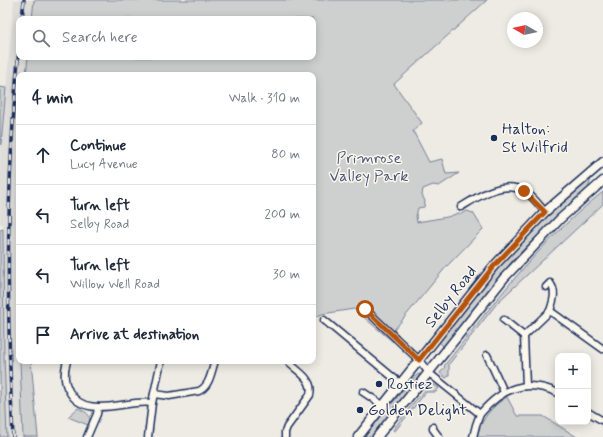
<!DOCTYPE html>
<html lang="en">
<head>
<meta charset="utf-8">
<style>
	:root { --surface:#fff; --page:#f6f6f7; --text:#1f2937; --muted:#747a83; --line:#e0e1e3 }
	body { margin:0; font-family:Mynerve,sans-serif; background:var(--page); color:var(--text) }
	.controls { position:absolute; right:12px; bottom:12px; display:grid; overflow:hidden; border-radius:8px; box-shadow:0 2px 10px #0003 }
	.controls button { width:36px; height:36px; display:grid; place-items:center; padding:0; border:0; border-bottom:1px solid var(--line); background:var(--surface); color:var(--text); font:20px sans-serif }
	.compass { position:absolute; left:507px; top:12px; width:36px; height:36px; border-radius:50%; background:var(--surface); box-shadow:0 2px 10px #0003; rotate:279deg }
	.stop { position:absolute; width:12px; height:12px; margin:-9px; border:3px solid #b45309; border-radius:50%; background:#fff }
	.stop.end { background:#b45309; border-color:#fff; box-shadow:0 1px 4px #0008 }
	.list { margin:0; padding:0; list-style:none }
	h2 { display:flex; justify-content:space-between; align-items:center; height:52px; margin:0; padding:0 16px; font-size:17px }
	h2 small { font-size:13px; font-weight:400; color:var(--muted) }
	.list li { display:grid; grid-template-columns:26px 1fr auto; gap:12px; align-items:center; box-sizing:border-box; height:60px; padding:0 16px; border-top:1px solid var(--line) }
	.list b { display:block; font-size:15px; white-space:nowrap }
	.list p { margin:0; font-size:13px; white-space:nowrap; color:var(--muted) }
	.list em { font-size:13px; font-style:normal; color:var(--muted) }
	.icon { flex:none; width:22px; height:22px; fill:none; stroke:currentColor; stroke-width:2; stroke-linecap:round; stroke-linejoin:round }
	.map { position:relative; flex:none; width:603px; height:437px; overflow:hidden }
	.search { position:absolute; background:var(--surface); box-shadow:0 2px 10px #0003; left:16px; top:16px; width:300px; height:44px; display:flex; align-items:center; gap:10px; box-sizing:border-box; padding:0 14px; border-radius:8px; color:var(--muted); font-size:15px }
	.panel { position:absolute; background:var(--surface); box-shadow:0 2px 10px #0003; left:16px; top:72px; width:300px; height:292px; border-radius:8px }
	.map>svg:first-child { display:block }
	.built { fill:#deddda }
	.green { fill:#cecfcf; stroke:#747f96 }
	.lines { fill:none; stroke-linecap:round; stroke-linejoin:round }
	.minor-casing { stroke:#1b2f5e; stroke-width:9 }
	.major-casing { stroke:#1b2f5e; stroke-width:11 }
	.minor { stroke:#fbf7ec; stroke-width:6 }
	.major { stroke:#fbf7ec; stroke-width:8 }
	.rail-casing { stroke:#1b2f5e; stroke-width:3.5 }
	.rail { stroke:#fbf7ec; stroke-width:2; stroke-dasharray:6; stroke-linecap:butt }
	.route { stroke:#b45309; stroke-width:5 }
	.poi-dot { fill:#1b2f5e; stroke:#fbf7ec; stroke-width:1.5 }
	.labels { text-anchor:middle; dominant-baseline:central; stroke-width:3; stroke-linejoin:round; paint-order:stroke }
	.poi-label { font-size:16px; fill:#1b2f5e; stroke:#fbf7ec; text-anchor:start }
	.park-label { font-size:16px; fill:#48577a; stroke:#fbf7ec }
	.street-label { font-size:16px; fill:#1b2f5e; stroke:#fbf7ec }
</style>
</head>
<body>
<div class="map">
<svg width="603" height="437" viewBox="0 0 603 437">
	<rect width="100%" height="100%" fill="#eeebe4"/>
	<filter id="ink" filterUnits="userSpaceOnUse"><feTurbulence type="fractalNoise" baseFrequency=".025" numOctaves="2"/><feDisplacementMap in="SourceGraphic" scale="8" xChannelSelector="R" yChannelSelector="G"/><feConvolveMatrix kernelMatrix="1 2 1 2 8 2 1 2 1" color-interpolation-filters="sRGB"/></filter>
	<g filter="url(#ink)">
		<polygon class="built" points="14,0 34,0 32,19 19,19 19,57 28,57 26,75 19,75 19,208 17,253 19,361 20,361 23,437 7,437 4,356 3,224 0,224 0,145 1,144"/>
		<g class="green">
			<polygon points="34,0 487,0 394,84 422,123 413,131 429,162 442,159 446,174 459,173 439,186 433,185 423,189 422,195 425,201 424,207 418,208 416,216 417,222 447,217 459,213 461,214 467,211 473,213 483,229 446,267 394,330 399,335 393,342 354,309 322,314 313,318 313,75 26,75 28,57 313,57 313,19 32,19"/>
			<polygon points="0,87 6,88 1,144 0,145"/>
			<polygon points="590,178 591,179 588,188 560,213 513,260 444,347 438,341 448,331 488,279 509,255 555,207"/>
			<path d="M603 192V204L498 302 449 364V376L446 378 440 373 445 367 444 366C493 304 540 241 603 192Z"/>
			<polygon points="3,229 4,356 7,437 0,437 0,230"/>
			<polygon points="20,361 31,361 38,437 23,437"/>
			<polygon points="419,374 420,374 418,379 371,437 364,437 414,377"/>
			<polygon points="432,383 439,388 436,392 426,392 395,431 393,430 414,402"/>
			<path d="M507 397 517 416H543L577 437H477C481 419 492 406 507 397Z"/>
			<path d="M78 408C86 412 93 415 88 425L68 417Z"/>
		</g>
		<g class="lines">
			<g class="minor-casing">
				<g id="minor">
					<path d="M461 207C479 196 504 179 525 192 533 196 539 205 545 212"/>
					<path d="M546 287 550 283C557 292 553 301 550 311"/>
					<polyline points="365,309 419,360 429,373 480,414 476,425 473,437"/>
					<polyline points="324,320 401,384"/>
					<polyline points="504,320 524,336 526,386"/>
					<polyline points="524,336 550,311 603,349"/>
					<polyline points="487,355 504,392"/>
					<path d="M67 361C64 371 63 381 69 391 85 421 126 399 152 403"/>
					<polyline points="363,392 384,406"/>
					<path d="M154 394 169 396 199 391C210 386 211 372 215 361"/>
					<polyline points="588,412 603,421"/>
					<path d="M480 414C502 388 526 378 558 393"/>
					<polyline points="433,427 433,429 439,437"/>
					<polyline points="87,437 97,414 98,407"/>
					<polyline points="148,437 152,403 161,361"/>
					<path d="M285 437V432L287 427 310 395C314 380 299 372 289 363"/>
				</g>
			</g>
			<g class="major-casing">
				<g id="major">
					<polyline points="358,437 493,267 545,212 603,162"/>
					<polyline points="377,437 504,278 560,219 603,181"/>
				</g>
			</g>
			<use href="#minor" class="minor"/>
			<use href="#major" class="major"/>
			<g class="rail-casing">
				<g id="rail">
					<polyline points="22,19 24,0"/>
					<path d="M13 437C6 308 6 178 19 50"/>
				</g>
			</g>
			<use href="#rail" class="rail"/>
		</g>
	</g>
	<g class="lines" filter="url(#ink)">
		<polyline class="route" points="365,309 419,360 493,267 545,212 524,191"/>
	</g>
	<g class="poi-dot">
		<circle cx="494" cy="138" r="4"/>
		<circle cx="379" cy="384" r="4"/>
		<circle cx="360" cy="410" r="4"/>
	</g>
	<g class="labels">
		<g class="poi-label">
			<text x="502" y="129">Halton:<tspan x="502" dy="18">St Wilfrid</tspan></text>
			<text x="387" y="384">Rostiez</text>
			<text x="368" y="410">Golden Delight</text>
		</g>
		<g class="park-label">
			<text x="369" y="158">Primrose<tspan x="369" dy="18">Valley Park</tspan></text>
		</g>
		<g class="street-label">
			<text transform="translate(451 297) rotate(-52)">Selby Road</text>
		</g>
	</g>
</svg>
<div class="controls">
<button>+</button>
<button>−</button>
</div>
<svg class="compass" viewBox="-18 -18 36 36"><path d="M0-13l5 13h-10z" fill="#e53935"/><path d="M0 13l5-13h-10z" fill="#747a83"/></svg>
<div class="stop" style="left:365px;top:309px"></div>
<div class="stop end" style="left:524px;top:191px"></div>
<div class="search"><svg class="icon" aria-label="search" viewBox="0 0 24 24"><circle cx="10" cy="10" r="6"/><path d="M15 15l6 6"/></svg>Search here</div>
<section class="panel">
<h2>4 min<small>Walk · 310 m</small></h2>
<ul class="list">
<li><svg class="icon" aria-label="ahead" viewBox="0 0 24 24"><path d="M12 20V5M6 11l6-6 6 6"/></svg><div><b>Continue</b><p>Lucy Avenue</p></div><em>80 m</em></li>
<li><svg class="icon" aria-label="left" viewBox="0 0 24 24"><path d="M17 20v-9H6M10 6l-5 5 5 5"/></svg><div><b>Turn left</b><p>Selby Road</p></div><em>200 m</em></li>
<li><svg class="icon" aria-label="left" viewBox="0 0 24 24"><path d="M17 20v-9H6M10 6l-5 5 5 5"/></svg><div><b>Turn left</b><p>Willow Well Road</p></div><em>30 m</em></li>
<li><svg class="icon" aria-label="arrive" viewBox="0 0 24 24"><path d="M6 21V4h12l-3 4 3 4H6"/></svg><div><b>Arrive at destination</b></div></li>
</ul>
</section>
</div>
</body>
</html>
